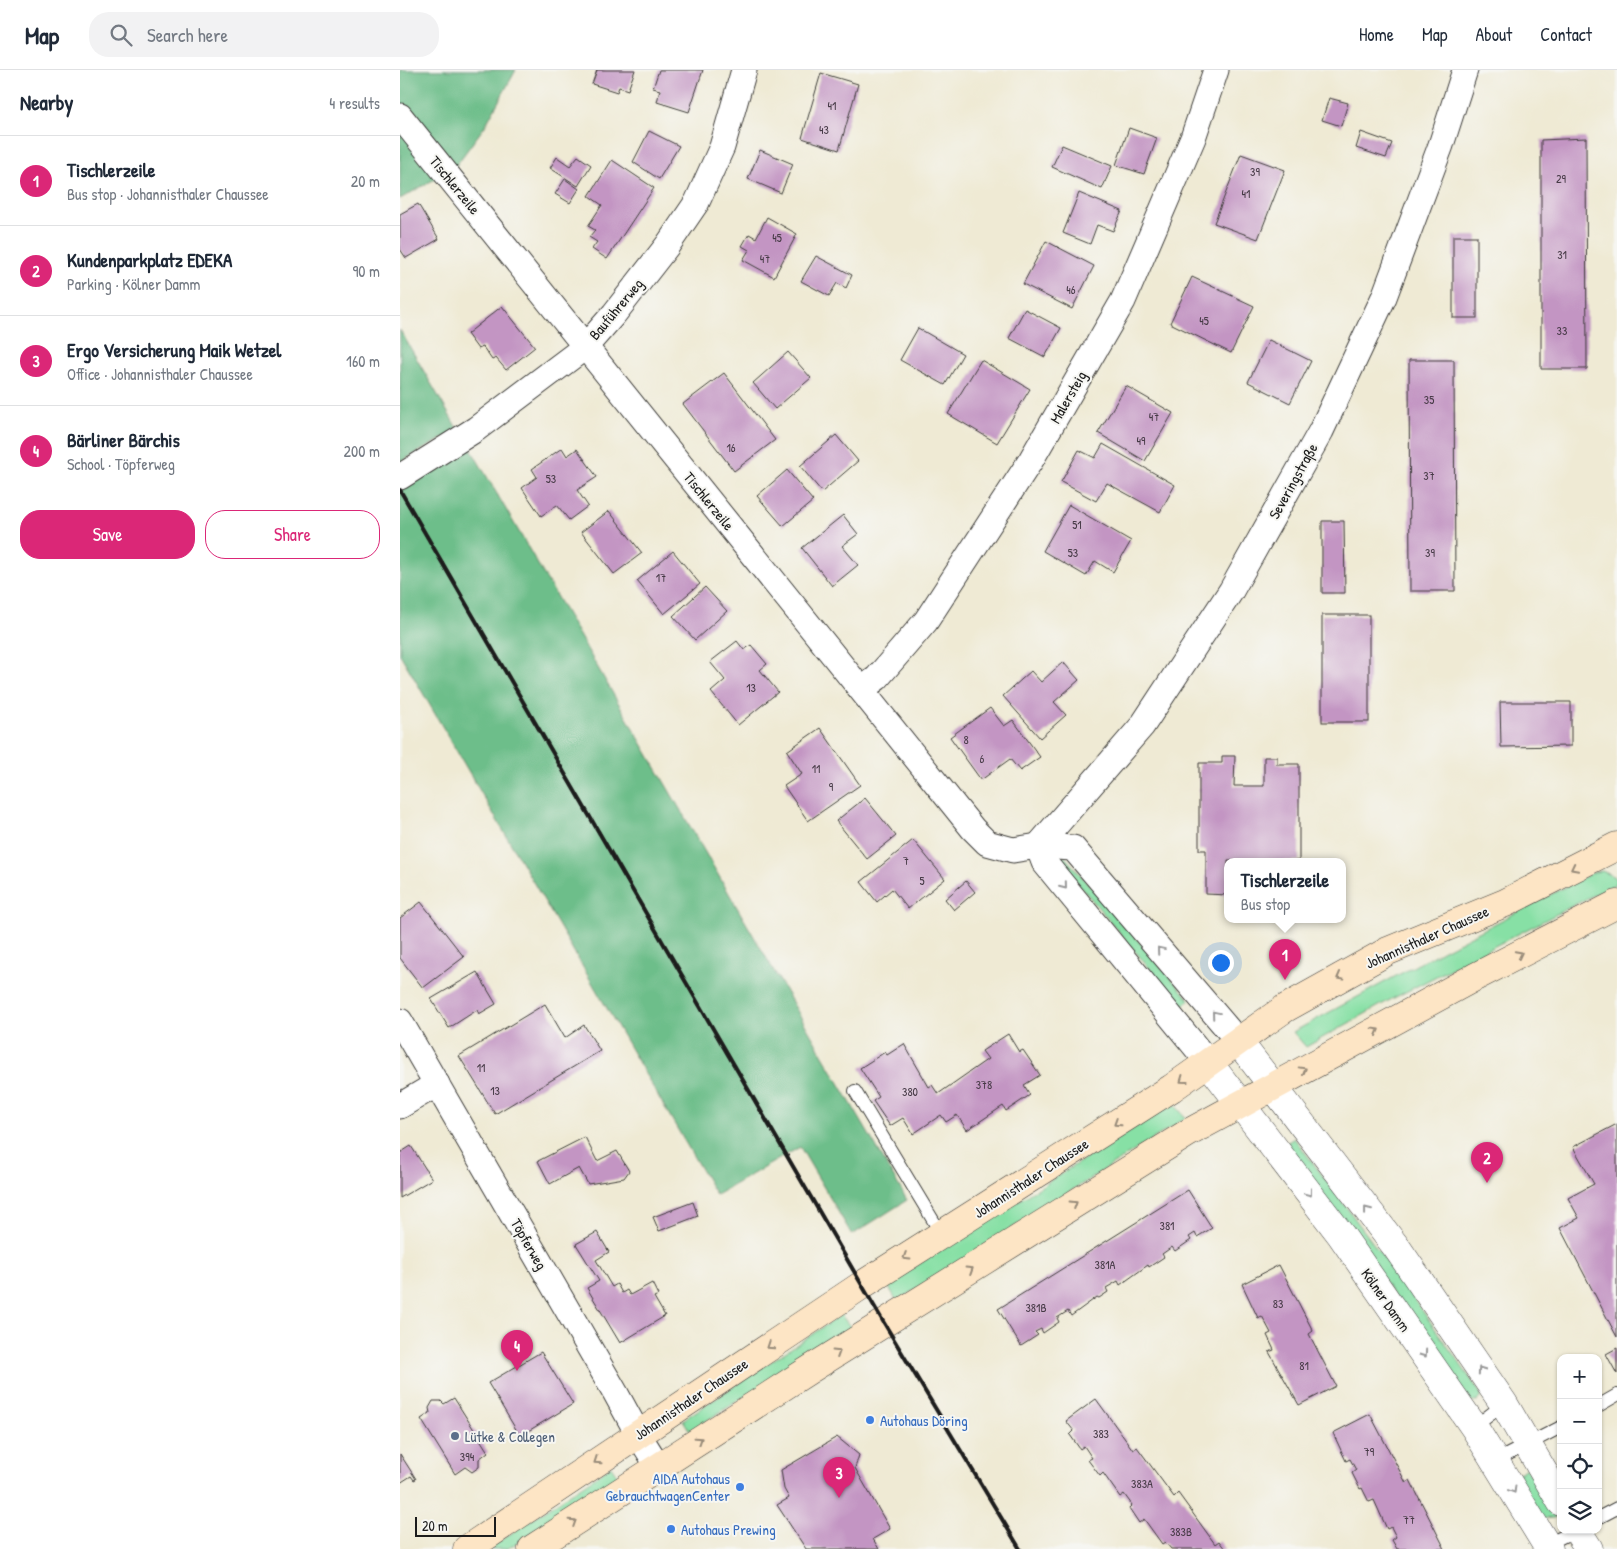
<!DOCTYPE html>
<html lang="en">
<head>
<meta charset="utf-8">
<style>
	:root { --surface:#fff; --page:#f2f2f3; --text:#1f2937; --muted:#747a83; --line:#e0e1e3; --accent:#db2777 }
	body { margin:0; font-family:"Patrick Hand",sans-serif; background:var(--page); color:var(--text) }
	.controls { position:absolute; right:15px; bottom:15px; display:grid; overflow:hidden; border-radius:10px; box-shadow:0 1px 4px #0004 }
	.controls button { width:45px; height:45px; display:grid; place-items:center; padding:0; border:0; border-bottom:1px solid var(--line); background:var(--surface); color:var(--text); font:25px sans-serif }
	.scale { position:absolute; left:15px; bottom:12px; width:81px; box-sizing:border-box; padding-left:5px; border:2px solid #1c1c1c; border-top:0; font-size:14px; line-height:18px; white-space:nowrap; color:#1c1c1c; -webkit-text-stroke:4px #f6f6f2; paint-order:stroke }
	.you { position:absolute; left:820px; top:892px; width:18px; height:18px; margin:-12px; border:4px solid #fff; border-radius:50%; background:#1a73e8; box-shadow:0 0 0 8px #1a73e833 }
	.badge { display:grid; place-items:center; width:32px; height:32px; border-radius:50%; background:var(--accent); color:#fff; font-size:16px; font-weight:700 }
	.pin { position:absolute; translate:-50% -41px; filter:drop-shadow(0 1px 2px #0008) }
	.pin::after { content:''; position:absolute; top:26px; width:18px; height:15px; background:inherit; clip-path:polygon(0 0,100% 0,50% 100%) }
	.popup { position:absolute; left:824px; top:788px; width:122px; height:65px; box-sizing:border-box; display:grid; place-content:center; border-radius:10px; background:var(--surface); filter:drop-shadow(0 1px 4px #0005); font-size:16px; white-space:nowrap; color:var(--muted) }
	.popup b { font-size:19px; color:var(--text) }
	.popup::after { content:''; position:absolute; left:50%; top:100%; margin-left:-10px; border:10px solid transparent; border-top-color:var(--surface) }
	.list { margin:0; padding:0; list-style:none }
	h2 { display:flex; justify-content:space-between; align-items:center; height:65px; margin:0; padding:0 20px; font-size:21px }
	h2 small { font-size:16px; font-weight:400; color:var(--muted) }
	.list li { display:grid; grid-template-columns:32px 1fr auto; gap:15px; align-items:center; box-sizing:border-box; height:90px; padding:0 20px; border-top:1px solid var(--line) }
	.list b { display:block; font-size:19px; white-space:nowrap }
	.list p { margin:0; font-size:16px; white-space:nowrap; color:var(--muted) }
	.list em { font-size:16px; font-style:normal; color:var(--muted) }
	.actions { display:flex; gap:10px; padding:15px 20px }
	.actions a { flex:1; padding:11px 0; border:1px solid var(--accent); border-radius:20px; text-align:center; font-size:18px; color:var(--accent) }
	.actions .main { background:var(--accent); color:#fff }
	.icon { flex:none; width:28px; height:28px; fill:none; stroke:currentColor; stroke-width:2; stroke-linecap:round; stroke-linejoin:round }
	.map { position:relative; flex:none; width:1217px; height:1479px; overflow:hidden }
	header { display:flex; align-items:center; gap:30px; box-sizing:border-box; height:70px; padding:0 25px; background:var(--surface); border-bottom:1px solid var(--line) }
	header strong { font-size:24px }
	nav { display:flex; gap:28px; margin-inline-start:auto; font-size:18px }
	.search { width:350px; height:45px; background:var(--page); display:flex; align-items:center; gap:12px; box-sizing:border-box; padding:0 18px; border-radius:20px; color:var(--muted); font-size:19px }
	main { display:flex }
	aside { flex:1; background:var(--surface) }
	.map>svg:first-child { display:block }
	.green { fill:#87e0a5; stroke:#527e60 }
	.forest { fill:#6dbe8a; stroke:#446d53 }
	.building { fill:#c395c3 }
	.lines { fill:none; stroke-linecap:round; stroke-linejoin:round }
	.service-casing { stroke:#3c3b38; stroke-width:14 }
	.minor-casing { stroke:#3c3b38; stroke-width:27 }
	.tertiary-casing { stroke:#3c3b38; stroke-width:29 }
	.secondary-casing { stroke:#3c3b38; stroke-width:29 }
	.service { stroke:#fff; stroke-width:12 }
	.minor { stroke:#fff; stroke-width:25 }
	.tertiary { stroke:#fff; stroke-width:28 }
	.secondary { stroke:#fde5c5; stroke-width:28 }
	.rail { stroke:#1c1c1c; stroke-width:4 }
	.oneway { stroke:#988b79 }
	.oneway2 { stroke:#999 }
	.shop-dot { fill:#3f7fe0; stroke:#f6f6f2; stroke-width:2 }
	.service-dot { fill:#5c6f8a; stroke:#f6f6f2; stroke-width:2 }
	.labels { text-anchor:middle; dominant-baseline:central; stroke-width:4; stroke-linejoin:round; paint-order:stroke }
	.number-label { font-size:12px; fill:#463a46 }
	.street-label { font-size:15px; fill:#1c1c1c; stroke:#f6f6f2 }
	.shop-label { font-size:15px; fill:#366cbe; stroke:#f6f6f2; text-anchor:start }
	.service-label { font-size:15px; fill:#4e5e75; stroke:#f6f6f2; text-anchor:start }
</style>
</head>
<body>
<header>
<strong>Map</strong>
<div class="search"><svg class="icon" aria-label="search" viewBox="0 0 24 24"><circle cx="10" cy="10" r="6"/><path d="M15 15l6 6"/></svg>Search here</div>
<nav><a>Home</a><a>Map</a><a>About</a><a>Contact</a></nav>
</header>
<main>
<aside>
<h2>Nearby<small>4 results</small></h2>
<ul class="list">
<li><span class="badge">1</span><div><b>Tischlerzeile</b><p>Bus stop · Johannisthaler Chaussee</p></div><em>20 m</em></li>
<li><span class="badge">2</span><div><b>Kundenparkplatz EDEKA</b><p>Parking · Kölner Damm</p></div><em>90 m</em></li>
<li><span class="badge">3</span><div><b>Ergo Versicherung Maik Wetzel</b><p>Office · Johannisthaler Chaussee</p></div><em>160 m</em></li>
<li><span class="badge">4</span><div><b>Bärliner Bärchis</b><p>School · Töpferweg</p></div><em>200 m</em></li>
</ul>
<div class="actions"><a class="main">Save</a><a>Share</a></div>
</aside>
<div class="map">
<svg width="1217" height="1479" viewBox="0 0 1217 1479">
	<rect width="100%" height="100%" fill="#f6f6f2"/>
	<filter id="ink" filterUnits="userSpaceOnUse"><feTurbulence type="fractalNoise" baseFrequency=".02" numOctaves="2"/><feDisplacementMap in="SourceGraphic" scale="10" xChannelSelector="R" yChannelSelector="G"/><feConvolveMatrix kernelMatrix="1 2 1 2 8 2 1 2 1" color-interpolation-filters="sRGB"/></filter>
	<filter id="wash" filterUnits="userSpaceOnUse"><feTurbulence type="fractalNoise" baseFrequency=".0096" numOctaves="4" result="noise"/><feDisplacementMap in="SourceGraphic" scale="20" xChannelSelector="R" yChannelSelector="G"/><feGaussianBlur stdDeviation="1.12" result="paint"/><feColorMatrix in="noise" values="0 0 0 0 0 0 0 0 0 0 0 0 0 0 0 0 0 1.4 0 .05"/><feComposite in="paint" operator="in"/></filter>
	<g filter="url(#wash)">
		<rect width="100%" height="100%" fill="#efead4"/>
		<g class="green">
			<polygon points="658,779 790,930 782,937 655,786"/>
			<polygon points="1202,801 1213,806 1216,810 1215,814 990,930 906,977 893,962 1044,880 1194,802"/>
			<polygon points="773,1033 786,1048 497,1231 487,1214"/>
			<path d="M894 1068C958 1152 1021 1237 1081 1324V1328L1077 1332 1070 1331 885 1074Z"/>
			<polygon points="441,1245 452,1259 290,1361 283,1350"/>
			<polygon points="211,1396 218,1407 107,1479 88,1479"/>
			<polygon points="1126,1398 1157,1440 1154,1448 1142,1449 1118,1404"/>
		</g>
		<g class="forest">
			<polygon points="0,0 116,0 85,56 54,98 0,129"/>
			<polygon points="0,260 58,360 0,392"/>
			<polygon points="68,374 507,1130 452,1165 400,1077 316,1125 0,584 0,416"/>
		</g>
		<g id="blocks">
			<g class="building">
				<polygon points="197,0 235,0 228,20 219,17 217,22 192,14"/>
				<polygon points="259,0 303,0 289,42 257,32 260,20 253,18"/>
				<polygon points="421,3 458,14 439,80 402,68"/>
				<polygon points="929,28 948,33 941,56 922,50"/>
				<polygon points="729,58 757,68 744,104 716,95"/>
				<polygon points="249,61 279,76 259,109 233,92"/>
				<polygon points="961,62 992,73 986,88 956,78"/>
				<polygon points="1186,68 1187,299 1141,299 1141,70"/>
				<polygon points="662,75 712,96 702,119 652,97"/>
				<polygon points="360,80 393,94 381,123 348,109"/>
				<polygon points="841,84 885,100 858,169 814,153"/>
				<polygon points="178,86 191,95 178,116 150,98 157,87 170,96"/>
				<polygon points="212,90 254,118 207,189 192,179 197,172 189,167 195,160 188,156 202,135 189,126"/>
				<polygon points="165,109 179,119 170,133 155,124"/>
				<polygon points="679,123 722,141 713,161 697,155 690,174 663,163"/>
				<polygon points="18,134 39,169 6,188 0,179 0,144"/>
				<polygon points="367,147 397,164 374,207 343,190 349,180 342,176 349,164 356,168"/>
				<rect x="1053" y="166" width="24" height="82"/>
				<polygon points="646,171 694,196 672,239 623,214"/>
				<polygon points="416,186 452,205 446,218 437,213 429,226 401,211"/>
				<polygon points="792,207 854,236 831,283 770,253"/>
				<polygon points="102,236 135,277 106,300 96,288 92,290 83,277 78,279 67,264"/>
				<polygon points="625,239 661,258 645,287 609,268"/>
				<polygon points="518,258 563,284 545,315 500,290"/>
				<polygon points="869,270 911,291 890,333 848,312"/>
				<polygon points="388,282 411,308 375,339 353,313"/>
				<polygon points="581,290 630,319 597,373 548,344"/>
				<polygon points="1009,290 1054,290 1055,521 1010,521"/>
				<polygon points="324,303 375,370 334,401 283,334"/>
				<polygon points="726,316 773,343 745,391 698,363"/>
				<polygon points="436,365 458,391 422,422 400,396"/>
				<polygon points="703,374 775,415 760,442 707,413 696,431 661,412 679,380 695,388"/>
				<polygon points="162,378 167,386 177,379 197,407 177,420 188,436 169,450 157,435 141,446 122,418 137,407 132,399"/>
				<polygon points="387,400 413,431 383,456 357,426"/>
				<polygon points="669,435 731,471 713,502 695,491 686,506 643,481"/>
				<polygon points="209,441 242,483 214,504 181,462"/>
				<polygon points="443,445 458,464 442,476 458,495 432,516 402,478"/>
				<polygon points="922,451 944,451 945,523 922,523"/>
				<polygon points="273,481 300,514 264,544 237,511"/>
				<polygon points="305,517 327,541 295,570 273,546"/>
				<rect x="922" y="545" width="47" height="107"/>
				<polygon points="337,571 344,580 351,575 367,594 360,600 378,622 338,655 311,622 325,610 310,592"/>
				<polygon points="663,592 679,610 654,632 666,645 640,668 603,626 631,601 641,612"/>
				<polygon points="1100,632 1171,632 1171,676 1101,677"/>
				<polygon points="590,638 604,656 613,650 640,687 620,701 610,689 581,710 550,667"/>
				<polygon points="420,658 460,715 408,751 384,716 402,704 387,681"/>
				<polygon points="822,686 835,686 834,716 864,716 864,687 877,687 877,694 899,694 899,791 828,791 828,825 806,824 806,780 799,780 799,693 822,693"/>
				<polygon points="465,728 496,766 467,789 436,751"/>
				<polygon points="513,770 545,809 508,839 492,819 477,832 461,812"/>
				<polygon points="566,811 575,822 554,840 545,829"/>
				<polygon points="21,832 64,887 23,918 0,888 0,848"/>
				<polygon points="77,902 96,934 79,944 77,940 49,958 31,929"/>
				<polygon points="145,934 165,968 184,955 200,981 95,1044 59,986"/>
				<polygon points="608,964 619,982 623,980 640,1005 624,1015 630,1025 606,1041 603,1036 567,1060 557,1045 546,1052 541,1045 513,1064 503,1048 490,1056 473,1031 479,1027 460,998 485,982 487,985 504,974 529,1017 532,1015 538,1024 588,989 582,981"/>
				<polygon points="1217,1054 1217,1267 1160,1158 1179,1148 1168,1128 1194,1114 1173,1077"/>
				<polygon points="185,1067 197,1091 217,1081 229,1101 224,1108 188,1114 179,1098 150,1114 138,1091"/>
				<polygon points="11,1076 32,1109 0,1128 0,1083"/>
				<polygon points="788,1120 812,1158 797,1167 795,1163 789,1167 791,1170 775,1181 772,1177 762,1184 764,1187 749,1197 748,1195 720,1215 718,1211 706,1218 708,1222 699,1228 697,1227 671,1246 668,1241 657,1248 659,1252 643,1263 641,1259 635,1262 638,1265 621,1276 598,1239"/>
				<polygon points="293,1132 298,1146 259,1161 253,1147"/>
				<polygon points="197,1162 209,1182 196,1190 212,1217 217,1214 222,1223 227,1220 230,1225 252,1213 258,1225 254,1227 265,1246 220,1273 187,1218 199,1211 176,1174"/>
				<polygon points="879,1195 913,1261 909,1264 936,1316 899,1335 869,1282 874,1280 867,1265 871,1263 862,1246 858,1248 842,1214"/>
				<polygon points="1217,1278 1217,1304 1206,1284"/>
				<polygon points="141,1282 173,1334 120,1366 88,1313"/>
				<polygon points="54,1328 88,1382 79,1389 79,1397 72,1402 65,1397 55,1404 21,1349 30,1343 29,1338 33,1331 41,1331 44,1334"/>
				<polygon points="696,1329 733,1380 737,1377 774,1427 778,1423 815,1474 819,1471 825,1479 771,1479 765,1472 762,1474 744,1449 739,1453 729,1438 732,1435 724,1424 720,1427 703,1403 700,1406 688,1390 692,1388 684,1376 680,1379 670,1365 674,1361 666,1351"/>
				<polygon points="970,1344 1006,1413 1010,1410 1045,1479 997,1479 992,1470 996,1467 991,1457 987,1459 974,1430 969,1432 962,1418 960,1419 952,1403 956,1400 950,1389 946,1391 933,1363"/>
				<polygon points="437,1367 459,1385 455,1398 490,1459 473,1469 479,1479 406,1479 377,1435 389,1428 384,1419 381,1400"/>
				<polygon points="0,1384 16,1409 14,1410 11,1406 0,1413"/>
			</g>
		</g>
	</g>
	<g filter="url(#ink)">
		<use href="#blocks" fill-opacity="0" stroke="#3c3b38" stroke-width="1"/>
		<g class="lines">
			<g class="service-casing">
				<g id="service">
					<polyline points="455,1021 542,1165"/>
					<polyline points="1198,1336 1217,1325"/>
					<polyline points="1074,1357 1104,1334"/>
					<polyline points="1095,1391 1161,1357"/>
					<polyline points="1198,1448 1217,1438"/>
					<polyline points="1146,1475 1176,1460"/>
				</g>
			</g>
			<g class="minor-casing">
				<g id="minor">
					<polyline points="0,46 573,759 587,773 613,780 638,776 673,778 838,971"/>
					<polyline points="0,407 76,359 185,277 214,244 267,176 297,132 322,77 344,0"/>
					<polyline points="462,619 477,608 526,551 631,390 723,231 793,68 816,0"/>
					<polyline points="638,776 742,656 831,521 921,361 984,227 1041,75 1065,0"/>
					<polyline points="638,776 644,792 808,992"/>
					<polyline points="0,951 215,1322 238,1364 258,1396"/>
					<polyline points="0,1036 37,1014"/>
				</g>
			</g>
			<g class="tertiary-casing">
				<g id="tertiary">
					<polyline points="838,971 997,1178 1104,1334 1161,1432"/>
					<polyline points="808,992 941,1165 1074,1357 1149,1479"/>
					<polyline points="1177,1460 1189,1479"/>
				</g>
			</g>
			<g class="secondary-casing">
				<g id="secondary">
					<polyline points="67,1479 462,1215 772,1018 884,939 988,881 1105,833 1217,776"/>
					<polyline points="132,1479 409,1300 788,1063 1075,907 1217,834"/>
				</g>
			</g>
			<use href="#service" class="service"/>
			<use href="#minor" class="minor"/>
			<use href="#tertiary" class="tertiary"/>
			<use href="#secondary" class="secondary"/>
			<polyline class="rail" points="0,420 484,1253 620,1479"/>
		</g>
		<defs><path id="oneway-chevron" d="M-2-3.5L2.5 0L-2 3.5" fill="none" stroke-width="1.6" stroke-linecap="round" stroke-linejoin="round" transform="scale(1.25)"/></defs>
		<g class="oneway">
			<use href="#oneway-chevron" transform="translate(1174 798) rotate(153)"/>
			<use href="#oneway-chevron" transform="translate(1119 884) rotate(-27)"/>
			<use href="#oneway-chevron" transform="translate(940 907) rotate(151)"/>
			<use href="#oneway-chevron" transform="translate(976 961) rotate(-29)"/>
			<use href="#oneway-chevron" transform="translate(903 1000) rotate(-29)"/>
			<use href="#oneway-chevron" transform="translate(783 1010) rotate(144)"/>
			<use href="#oneway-chevron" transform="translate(717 1053) rotate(147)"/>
			<use href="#oneway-chevron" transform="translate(674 1134) rotate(-32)"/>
			<use href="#oneway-chevron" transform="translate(506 1187) rotate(148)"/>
			<use href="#oneway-chevron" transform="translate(570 1200) rotate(-32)"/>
			<use href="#oneway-chevron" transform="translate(370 1276) rotate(146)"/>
			<use href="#oneway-chevron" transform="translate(437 1283) rotate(-32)"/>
			<use href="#oneway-chevron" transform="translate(299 1370) rotate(-33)"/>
			<use href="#oneway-chevron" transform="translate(197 1391) rotate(146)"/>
			<use href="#oneway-chevron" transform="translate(173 1452) rotate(-33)"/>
		</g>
		<g class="oneway2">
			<use href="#oneway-chevron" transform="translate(664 816) rotate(51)"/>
			<use href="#oneway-chevron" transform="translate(760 880) rotate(-130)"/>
			<use href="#oneway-chevron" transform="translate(815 944) rotate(-130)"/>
			<use href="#oneway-chevron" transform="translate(909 1123) rotate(53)"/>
			<use href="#oneway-chevron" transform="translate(967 1140) rotate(-128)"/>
			<use href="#oneway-chevron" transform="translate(1024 1284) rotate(55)"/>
			<use href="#oneway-chevron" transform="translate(1081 1300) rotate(-125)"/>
			<use href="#oneway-chevron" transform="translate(1113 1420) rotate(59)"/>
		</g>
	</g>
	<g class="shop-dot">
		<circle cx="470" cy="1350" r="5"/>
		<circle cx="340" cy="1417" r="5"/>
		<circle cx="271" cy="1459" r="5"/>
	</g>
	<circle class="service-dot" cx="55" cy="1366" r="5"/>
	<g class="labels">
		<g class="number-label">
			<text x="432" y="35">41</text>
			<text x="424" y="59">43</text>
			<text x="855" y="101">39</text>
			<text x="1161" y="108">29</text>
			<text x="846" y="123">41</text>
			<text x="377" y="167">45</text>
			<text x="1162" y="184">31</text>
			<text x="365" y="188">47</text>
			<text x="671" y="219">46</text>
			<text x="804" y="250">45</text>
			<text x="1162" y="260">33</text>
			<text x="1029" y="329">35</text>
			<text x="754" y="346">47</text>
			<text x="741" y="370">49</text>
			<text x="331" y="377">16</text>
			<text x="1029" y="405">37</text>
			<text x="151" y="408">53</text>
			<text x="677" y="454">51</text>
			<text x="673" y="482">53</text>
			<text x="1030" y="482">39</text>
			<text x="261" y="507">17</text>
			<text x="351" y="617">13</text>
			<text x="566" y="669">8</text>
			<text x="582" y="688">6</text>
			<text x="416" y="698">11</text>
			<text x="431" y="716">9</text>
			<text x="506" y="790">7</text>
			<text x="522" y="810">5</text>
			<text x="81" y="997">11</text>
			<text x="584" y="1014">378</text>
			<text x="95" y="1020">13</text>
			<text x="510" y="1021">380</text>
			<text x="767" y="1155">381</text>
			<text x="705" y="1194">381A</text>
			<text x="878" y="1233">83</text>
			<text x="636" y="1237">381B</text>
			<text x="904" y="1295">81</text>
			<text x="701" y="1363">383</text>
			<text x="969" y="1381">79</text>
			<text x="67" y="1386">394</text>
			<text x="742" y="1413">383A</text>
			<text x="1009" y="1449">77</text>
			<text x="781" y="1461">383B</text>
		</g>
		<g class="street-label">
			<text transform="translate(55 115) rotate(51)">Tischlerzeile</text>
			<text transform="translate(216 239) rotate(-50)">Bauführerweg</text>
			<text transform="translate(668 327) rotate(-60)">Malersteig</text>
			<text transform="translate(893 411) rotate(-61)">Severingstraße</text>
			<text transform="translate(309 431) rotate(51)">Tischlerzeile</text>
			<text transform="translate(1027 867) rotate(-24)">Johannisthaler Chaussee</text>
			<text transform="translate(631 1108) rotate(-33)">Johannisthaler Chaussee</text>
			<text transform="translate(129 1174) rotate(60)">Töpferweg</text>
			<text transform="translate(986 1230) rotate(55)">Kölner Damm</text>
			<text transform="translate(291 1329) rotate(-34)">Johannisthaler Chaussee</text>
		</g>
		<g class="shop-label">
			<text x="480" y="1350">Autohaus Döring</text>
			<text x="330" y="1408" text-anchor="end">AIDA Autohaus<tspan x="330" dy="17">GebrauchtwagenCenter</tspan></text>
			<text x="281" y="1459">Autohaus Prewing</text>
		</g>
		<g class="service-label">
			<text x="65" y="1366">Lütke &amp; Collegen</text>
		</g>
	</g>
</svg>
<div class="controls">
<button>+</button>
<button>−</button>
<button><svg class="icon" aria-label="locate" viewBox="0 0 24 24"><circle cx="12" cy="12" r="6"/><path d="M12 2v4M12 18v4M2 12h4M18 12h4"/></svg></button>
<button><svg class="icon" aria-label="layers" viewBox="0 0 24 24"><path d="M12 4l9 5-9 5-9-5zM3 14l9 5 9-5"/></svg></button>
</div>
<div class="scale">20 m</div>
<div class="you"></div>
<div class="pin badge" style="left:885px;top:910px">1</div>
<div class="popup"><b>Tischlerzeile</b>Bus stop</div>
<div class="pin badge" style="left:1087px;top:1113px">2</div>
<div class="pin badge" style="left:439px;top:1428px">3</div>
<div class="pin badge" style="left:117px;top:1301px">4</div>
</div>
</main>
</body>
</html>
